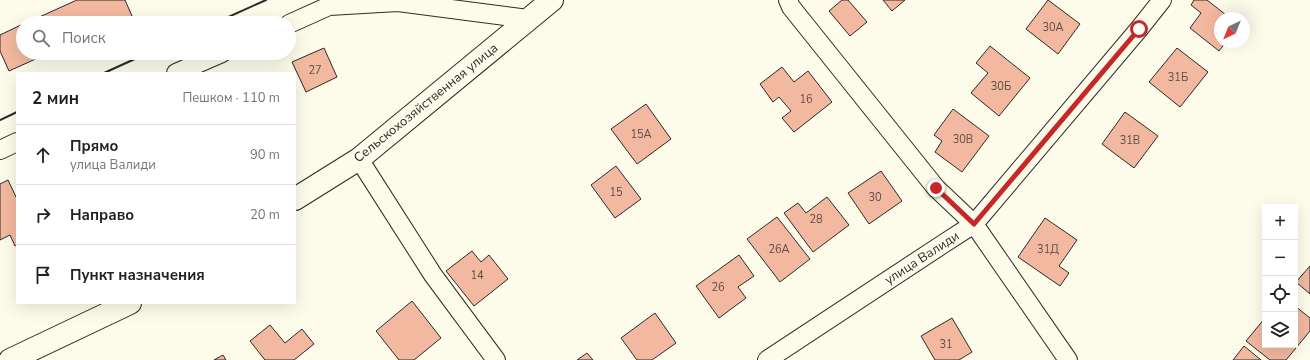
<!DOCTYPE html>
<html lang="ru">
<head>
<meta charset="utf-8">
<style>
	:root { --surface:#fff; --page:#f2f2f2; --text:#202124; --muted:#757577; --line:#e0e0e0 }
	body { margin:0; font-family:"Nunito Sans",sans-serif; background:var(--page); color:var(--text) }
	.controls { position:absolute; right:12px; bottom:12px; display:grid; overflow:hidden; border-radius:0px; box-shadow:0 4px 16px #0002 }
	.controls button { width:36px; height:36px; display:grid; place-items:center; padding:0; border:0; border-bottom:1px solid var(--line); background:var(--surface); color:var(--text); font:20px sans-serif }
	.compass { position:absolute; left:1214px; top:12px; width:36px; height:36px; border-radius:50%; background:var(--surface); box-shadow:0 4px 16px #0002; rotate:223deg }
	.stop { position:absolute; width:12px; height:12px; margin:-9px; border:3px solid #c62828; border-radius:50%; background:#fff }
	.stop.end { background:#c62828; border-color:#fff; box-shadow:0 1px 4px #0008 }
	.list { margin:0; padding:0; list-style:none }
	h2 { display:flex; justify-content:space-between; align-items:center; height:52px; margin:0; padding:0 16px; font-size:17px }
	h2 small { font-size:13px; font-weight:400; color:var(--muted) }
	.list li { display:grid; grid-template-columns:26px 1fr auto; gap:12px; align-items:center; box-sizing:border-box; height:60px; padding:0 16px; border-top:1px solid var(--line) }
	.list b { display:block; font-size:15px; white-space:nowrap }
	.list p { margin:0; font-size:13px; white-space:nowrap; color:var(--muted) }
	.list em { font-size:13px; font-style:normal; color:var(--muted) }
	.icon { flex:none; width:22px; height:22px; fill:none; stroke:currentColor; stroke-width:2; stroke-linecap:round; stroke-linejoin:round }
	.map { position:relative; flex:none; width:1310px; height:360px; overflow:hidden }
	.search { position:absolute; background:var(--surface); box-shadow:0 4px 16px #0002; left:16px; top:16px; width:280px; height:44px; display:flex; align-items:center; gap:10px; box-sizing:border-box; padding:0 14px; border-radius:22px; color:var(--muted); font-size:15px }
	.panel { position:absolute; background:var(--surface); box-shadow:0 4px 16px #0002; left:16px; top:72px; width:280px; height:232px; border-radius:0px }
	.map>svg:first-child { display:block }
	.building { fill:#f2b8a0; stroke:#2b2b2b }
	.lines { fill:none; stroke-linecap:round; stroke-linejoin:round }
	.minor-casing { stroke:#2b2b2b; stroke-width:20 }
	.secondary-casing { stroke:#2b2b2b; stroke-width:24 }
	.minor { stroke:#fdfbea; stroke-width:18 }
	.secondary { stroke:#fdfbea; stroke-width:22 }
	.wall { stroke:#2b2b2b; stroke-width:2 }
	.route { stroke:#c62828; stroke-width:5 }
	.labels { text-anchor:middle; dominant-baseline:central; stroke-width:3; stroke-linejoin:round; paint-order:stroke }
	.number-label { font-size:11px; fill:#5d4e48 }
	.street-label { font-size:13px; fill:#2b2b2b; stroke:#fdfbea }
</style>
</head>
<body>
<div class="map">
<svg width="1310" height="360" viewBox="0 0 1310 360">
	<rect width="100%" height="100%" fill="#fdfbea"/>
	<g class="building">
		<polygon points="77,0 125,0 132,16 116,23 26,23"/>
		<polygon points="842,0 848,0 867,22 850,36 829,11"/>
		<polygon points="883,0 905,0 892,11"/>
		<polygon points="1048,0 1080,24 1058,54 1026,29"/>
		<polygon points="1194,0 1207,0 1230,18 1220,18 1220,42 1226,42 1219,51 1190,28 1201,13 1191,5"/>
		<polygon points="23,24 23,53 49,53 9,71 0,51 0,35"/>
		<polygon points="990,46 1030,78 999,116 971,93 988,73 976,63"/>
		<polygon points="324,48 337,77 306,92 292,62"/>
		<polygon points="1177,48 1208,72 1180,107 1149,82"/>
		<polygon points="782,67 794,82 808,71 832,102 794,132 782,118 791,111 779,97 773,102 760,84"/>
		<polygon points="646,104 671,139 637,164 611,129"/>
		<polygon points="953,109 989,136 962,172 935,152 942,141 934,135"/>
		<polygon points="1125,112 1158,136 1134,168 1102,144"/>
		<polygon points="616,166 641,199 615,218 591,185"/>
		<polygon points="881,171 902,201 869,224 848,193"/>
		<polygon points="8,180 17,199 17,245 15,246 10,235 0,240 0,184"/>
		<polygon points="827,197 849,225 813,252 784,213 798,203 806,213"/>
		<polygon points="777,217 810,259 780,282 747,239"/>
		<polygon points="1045,218 1077,240 1059,266 1069,273 1060,286 1018,257"/>
		<polygon points="472,251 481,262 489,255 508,279 474,306 446,271"/>
		<polygon points="739,255 754,276 738,287 746,298 719,318 696,286"/>
		<polygon points="1310,266 1310,294 1296,282"/>
		<polygon points="412,301 441,338 414,360 399,360 376,331"/>
		<polygon points="1295,306 1310,318 1310,331 1286,360 1270,360 1246,341 1265,318 1265,345 1295,345"/>
		<polygon points="655,313 676,343 652,360 637,360 621,338"/>
		<polygon points="952,318 972,352 959,360 935,360 921,336"/>
		<polygon points="270,325 285,343 302,329 314,344 294,360 265,360 250,341"/>
		<polygon points="1244,346 1261,360 1233,360"/>
		<polygon points="587,353 593,360 577,360"/>
		<polygon points="223,355 226,360 214,360"/>
	</g>
	<g class="lines">
		<g class="minor-casing">
			<g id="minor">
				<polyline points="788,0 791,7 936,188 974,224 1068,360"/>
				<polyline points="289,24 329,6 398,2 528,19"/>
				<polyline points="176,73 222,53"/>
				<polyline points="0,150 17,142"/>
				<polyline points="359,159 433,275 496,360"/>
				<polyline points="767,360 943,244 974,224 1139,29 1162,0"/>
			</g>
		</g>
		<g class="secondary-casing">
			<g id="secondary">
				<polyline points="295,199 359,159 552,0"/>
				<polyline points="10,360 130,303"/>
			</g>
		</g>
		<use href="#minor" class="minor"/>
		<use href="#secondary" class="secondary"/>
		<g class="wall">
			<polyline points="215,23 266,0"/>
			<polyline points="104,73 148,53"/>
			<polyline points="0,120 17,112"/>
		</g>
	</g>
	<g class="lines">
		<polyline class="route" points="936,188 974,224 1139,29"/>
	</g>
	<g class="labels">
		<g class="number-label">
			<text x="1053" y="27">30А</text>
			<text x="315" y="70">27</text>
			<text x="1178" y="77">31Б</text>
			<text x="1001" y="86">30Б</text>
			<text x="806" y="99">16</text>
			<text x="641" y="134">15А</text>
			<text x="963" y="139">30В</text>
			<text x="1130" y="140">31В</text>
			<text x="616" y="192">15</text>
			<text x="875" y="197">30</text>
			<text x="816" y="219">28</text>
			<text x="779" y="249">26А</text>
			<text x="1048" y="249">31Д</text>
			<text x="477" y="275">14</text>
			<text x="718" y="287">26</text>
			<text x="946" y="344">31</text>
		</g>
		<g class="street-label">
			<text transform="translate(426 103) rotate(-39)">Сельскохозяйственная улица</text>
			<text transform="translate(922 258) rotate(-33)">улица Валиди</text>
		</g>
	</g>
</svg>
<div class="controls">
<button>+</button>
<button>−</button>
<button><svg class="icon" aria-label="locate" viewBox="0 0 24 24"><circle cx="12" cy="12" r="6"/><path d="M12 2v4M12 18v4M2 12h4M18 12h4"/></svg></button>
<button><svg class="icon" aria-label="layers" viewBox="0 0 24 24"><path d="M12 4l9 5-9 5-9-5zM3 14l9 5 9-5"/></svg></button>
</div>
<svg class="compass" viewBox="-18 -18 36 36"><path d="M0-13l5 13h-10z" fill="#e53935"/><path d="M0 13l5-13h-10z" fill="#757577"/></svg>
<div class="stop" style="left:1139px;top:29px"></div>
<div class="stop end" style="left:936px;top:188px"></div>
<div class="search"><svg class="icon" aria-label="search" viewBox="0 0 24 24"><circle cx="10" cy="10" r="6"/><path d="M15 15l6 6"/></svg>Поиск</div>
<section class="panel">
<h2>2 мин<small>Пешком · 110 m</small></h2>
<ul class="list">
<li><svg class="icon" aria-label="ahead" viewBox="0 0 24 24"><path d="M12 20V5M6 11l6-6 6 6"/></svg><div><b>Прямо</b><p>улица Валиди</p></div><em>90 m</em></li>
<li><svg class="icon" aria-label="right" viewBox="0 0 24 24"><path d="M7 20v-9h11M14 6l5 5-5 5"/></svg><div><b>Направо</b></div><em>20 m</em></li>
<li><svg class="icon" aria-label="arrive" viewBox="0 0 24 24"><path d="M6 21V4h12l-3 4 3 4H6"/></svg><div><b>Пункт назначения</b></div></li>
</ul>
</section>
</div>
</body>
</html>
